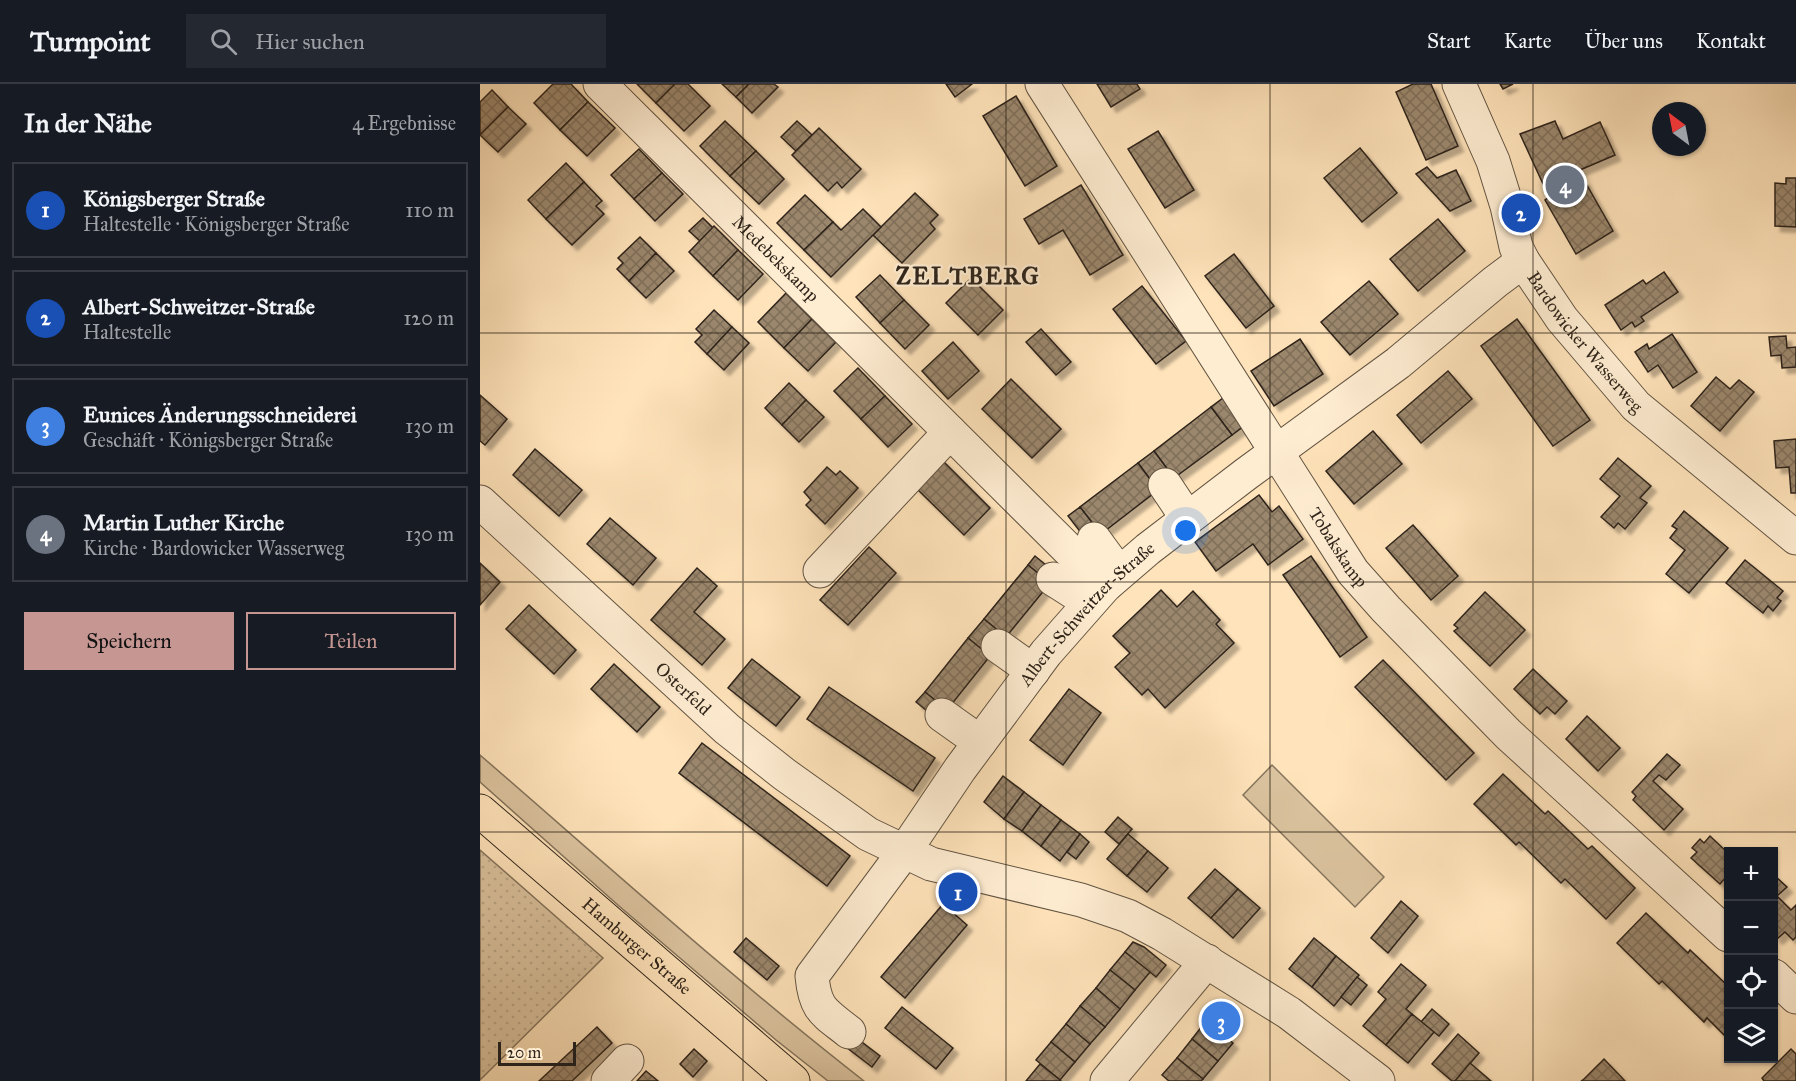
<!DOCTYPE html>
<html lang="de">
<head>
<meta charset="utf-8">
<style>
	:root { --surface:#171b24; --page:#242831; --text:#f1f3f6; --muted:#9ea1a6; --line:#363941; --accent:#c59692 }
	body { margin:0; font-family:"IM FELL Great Primer",serif; background:var(--page); color:var(--text) }
	.controls { position:absolute; right:18px; bottom:18px; display:grid; overflow:hidden; border-radius:0px; box-shadow:0 2px 4px #0004 }
	.controls button { width:54px; height:54px; display:grid; place-items:center; padding:0; border:0; border-bottom:2px solid var(--line); background:var(--surface); color:var(--text); font:30px sans-serif }
	.compass { position:absolute; left:1172px; top:18px; width:54px; height:54px; border-radius:50%; background:var(--surface); box-shadow:0 2px 4px #0004; rotate:328deg }
	.scale { position:absolute; left:18px; bottom:15px; width:78px; box-sizing:border-box; padding-left:6px; border:3px solid #2e241a; border-top:0; font-size:16px; line-height:21px; white-space:nowrap; color:#2e241a; -webkit-text-stroke:4px #ffedd2; paint-order:stroke }
	.you { position:absolute; left:706px; top:447px; width:21px; height:21px; margin:-15px; border:4px solid #fff; border-radius:50%; background:#1a73e8; box-shadow:0 0 0 9px #1a73e833 }
	.badge { display:grid; place-items:center; width:39px; height:39px; border-radius:50%; background:var(--accent); color:#fff; font-size:20px; font-weight:700 }
	.pin { position:absolute; translate:-50% -50%; border:3px solid #fff; box-shadow:0 2px 6px #0006 }
	.list { margin:0; padding:0; list-style:none }
	h2 { display:flex; justify-content:space-between; align-items:center; height:78px; margin:0; padding:0 24px; font-size:26px }
	h2 small { font-size:20px; font-weight:400; color:var(--muted) }
	.list li { display:grid; grid-template-columns:39px 1fr auto; gap:18px; align-items:center; box-sizing:border-box; height:96px; margin:0 12px 12px; padding:0 12px; border:2px solid var(--line); border-radius:0px }
	.list b { display:block; font-size:22px; white-space:nowrap }
	.list p { margin:0; font-size:20px; white-space:nowrap; color:var(--muted) }
	.list em { font-size:20px; font-style:normal; color:var(--muted) }
	.actions { display:flex; gap:12px; padding:18px 24px }
	.actions a { flex:1; padding:14px 0; border:2px solid var(--accent); border-radius:0px; text-align:center; font-size:21px; color:var(--accent) }
	.actions .main { background:var(--accent); color:#111 }
	.icon { flex:none; width:33px; height:33px; fill:none; stroke:currentColor; stroke-width:2; stroke-linecap:round; stroke-linejoin:round }
	.map { position:relative; flex:none; width:1316px; height:997px; overflow:hidden }
	header { display:flex; align-items:center; gap:36px; box-sizing:border-box; height:84px; padding:0 30px; background:var(--surface); border-bottom:2px solid var(--line) }
	header strong { font-size:28px }
	nav { display:flex; gap:33px; margin-inline-start:auto; font-size:21px }
	.search { width:420px; height:54px; background:var(--page); display:flex; align-items:center; gap:15px; box-sizing:border-box; padding:0 21px; border-radius:0px; color:var(--muted); font-size:22px }
	main { display:flex }
	aside { flex:1; background:var(--surface) }
	.map>svg:first-child { display:block }
	.green { fill:#dbc39f; stroke:#84745c; stroke-width:1.5 }
	.garden { fill:url(#garden-dots); stroke:#84745c; stroke-width:1.5 }
	.building { fill:url(#building-cross-hatch); stroke:#2e241a; stroke-width:1.5; filter:url(#shadow) }
	.lines { fill:none; stroke-linecap:round; stroke-linejoin:round }
	.minor-casing { stroke:#625442; stroke-width:35 }
	.major-casing { stroke:#2e241a; stroke-width:35 }
	.minor { stroke:#ffedd2; stroke-width:33 }
	.major { stroke:#ffe3ba; stroke-width:33 }
	.grid { fill:none; stroke:#2e241a; stroke-width:1.5; stroke-opacity:0.55 }
	.labels { text-anchor:middle; dominant-baseline:central; stroke-width:4.5; stroke-linejoin:round; paint-order:stroke }
	.street-label { font-size:18px; fill:#2e241a; stroke:#ffedd2 }
	.district-label { font-size:24px; font-weight:bold; letter-spacing:1.5px; fill:#2e241a; stroke:#ffedd2 }
</style>
</head>
<body>
<header>
<strong>Turnpoint</strong>
<div class="search"><svg class="icon" aria-label="search" viewBox="0 0 24 24"><circle cx="10" cy="10" r="6"/><path d="M15 15l6 6"/></svg>Hier suchen</div>
<nav><a>Start</a><a>Karte</a><a>Über uns</a><a>Kontakt</a></nav>
</header>
<main>
<aside>
<h2>In der Nähe<small>4 Ergebnisse</small></h2>
<ul class="list">
<li><span class="badge" style="background:#1a4fb4">1</span><div><b>Königsberger Straße</b><p>Haltestelle · Königsberger Straße</p></div><em>110 m</em></li>
<li><span class="badge" style="background:#1a4fb4">2</span><div><b>Albert-Schweitzer-Straße</b><p>Haltestelle</p></div><em>120 m</em></li>
<li><span class="badge" style="background:#3f7fe0">3</span><div><b>Eunices Änderungsschneiderei</b><p>Geschäft · Königsberger Straße</p></div><em>130 m</em></li>
<li><span class="badge" style="background:#6b7280">4</span><div><b>Martin Luther Kirche</b><p>Kirche · Bardowicker Wasserweg</p></div><em>130 m</em></li>
</ul>
<div class="actions"><a class="main">Speichern</a><a>Teilen</a></div>
</aside>
<div class="map">
<svg width="1316" height="997" viewBox="0 0 1316 997">
	<defs>
		<pattern id="garden-dots" width="8" height="8" patternUnits="userSpaceOnUse" patternTransform="scale(1.5)"><rect width="8" height="8" fill="#dbc39f"/><path d="M2 2h.1M6 6h.1" fill="none" stroke="#bca788" stroke-width="1.8" stroke-linecap="round"/></pattern>
		<pattern id="building-cross-hatch" width="8" height="8" patternUnits="userSpaceOnUse" patternTransform="scale(1.5)"><rect width="8" height="8" fill="#9b876d"/><path d="M0 0l8 8M0 8l8-8" fill="none" stroke="#7f6e59"/></pattern>
		<filter id="shadow"><feDropShadow dx="5.5" dy="5.5" stdDeviation="1.5" flood-color="#0004"/></filter>
	</defs>
	<rect width="100%" height="100%" fill="#ffe3ba"/>
	<filter id="stains"><feTurbulence type="fractalNoise" baseFrequency=".00333" numOctaves="4"/><feColorMatrix values="0 0 0 0 .2 0 0 0 0 .09 0 0 0 0 .02 0 0 0 .5 -.17"/></filter>
	<radialGradient id="worn" r=".72"><stop offset=".6" stop-color="#630" stop-opacity="0"/><stop offset="1" stop-color="#630" stop-opacity=".3"/></radialGradient>
	<g class="green">
		<path d="M0 671C127 781 252 894 384 997H348L296 956 139 822 0 698Z"/>
		<polygon points="792,681 904,793 875,823 763,711"/>
	</g>
	<polygon class="garden" points="0,766 123,874 0,996"/>
	<g class="building">
		<polygon points="73,0 91,0 108,18 80,46 54,19"/>
		<polygon points="157,0 195,0 176,19"/>
		<polygon points="195,0 208,0 230,22 204,47 176,19"/>
		<polygon points="242,0 269,0 256,13"/>
		<polygon points="269,0 294,0 298,3 272,29 256,13"/>
		<polygon points="466,0 492,0 475,13"/>
		<polygon points="617,0 657,0 660,5 631,23"/>
		<polygon points="933,0 951,0 978,62 946,76 916,8"/>
		<polygon points="1020,0 1033,0 1023,5"/>
		<polygon points="12,6 28,23 0,51 0,18"/>
		<polygon points="536,12 577,82 545,102 503,32"/>
		<polygon points="108,18 135,44 107,72 80,46"/>
		<polygon points="28,23 46,40 18,68 0,51"/>
		<polygon points="245,37 276,67 250,92 220,62"/>
		<polygon points="317,37 332,51 316,67 301,53"/>
		<polygon points="1075,37 1083,55 1120,38 1135,71 1093,89 1098,99 1104,96 1133,147 1096,170 1065,116 1069,113 1040,50"/>
		<polygon points="339,44 381,85 362,104 357,98 348,107 312,71"/>
		<polygon points="678,47 714,106 685,124 648,65"/>
		<polygon points="880,64 917,109 882,138 844,94"/>
		<polygon points="159,65 182,89 154,115 131,91"/>
		<polygon points="276,67 304,95 279,120 250,92"/>
		<polygon points="86,79 104,98 66,135 48,116"/>
		<polygon points="947,83 957,94 976,86 991,117 970,127 936,90"/>
		<polygon points="182,89 203,110 175,137 154,115"/>
		<polygon points="1306,94 1316,94 1316,143 1295,142 1295,99 1306,100"/>
		<polygon points="104,98 122,117 116,122 124,130 92,161 66,135"/>
		<polygon points="601,101 643,171 610,191 583,146 559,160 544,135"/>
		<polygon points="435,109 458,131 450,139 455,145 422,179 393,151"/>
		<polygon points="325,111 353,138 324,166 297,139"/>
		<polygon points="383,125 401,143 351,193 324,166 353,138 361,146"/>
		<polygon points="223,134 233,144 220,157 209,147"/>
		<polygon points="958,135 985,167 938,207 910,175"/>
		<polygon points="234,142 258,166 233,192 209,168"/>
		<polygon points="160,153 176,169 149,197 137,185 143,179 138,174"/>
		<polygon points="258,166 283,190 258,216 233,192"/>
		<polygon points="176,169 194,187 166,214 149,197"/>
		<polygon points="754,170 794,222 766,244 725,192"/>
		<polygon points="1184,188 1198,208 1161,233 1164,237 1155,243 1152,238 1141,246 1125,221 1163,196 1166,200"/>
		<polygon points="400,191 424,216 400,239 376,213"/>
		<polygon points="491,194 523,226 498,251 466,219"/>
		<polygon points="889,197 918,230 870,271 841,238"/>
		<polygon points="662,202 706,257 676,280 633,225"/>
		<polygon points="306,209 332,235 304,264 278,238"/>
		<polygon points="424,216 449,241 425,265 400,239"/>
		<polygon points="234,226 252,243 227,270 215,258 222,251 216,245"/>
		<polygon points="332,235 356,258 328,287 304,264"/>
		<polygon points="1037,235 1110,336 1073,362 1001,262"/>
		<polygon points="252,243 269,259 244,286 227,270"/>
		<polygon points="561,245 591,278 576,291 546,258"/>
		<polygon points="1192,250 1217,288 1193,304 1178,281 1168,288 1155,268 1167,260 1169,265"/>
		<polygon points="1306,252 1307,264 1316,263 1316,283 1302,284 1301,271 1291,272 1289,253"/>
		<polygon points="820,255 843,290 794,322 771,287"/>
		<polygon points="473,258 499,287 468,315 442,287"/>
		<polygon points="378,284 405,312 381,335 354,307"/>
		<polygon points="968,287 992,315 941,359 917,331"/>
		<polygon points="1236,293 1250,305 1259,296 1274,308 1240,347 1211,322"/>
		<polygon points="531,295 581,345 552,374 502,325"/>
		<polygon points="309,299 326,316 302,341 285,324"/>
		<polygon points="0,311 27,335 5,361 0,357"/>
		<polygon points="405,312 432,340 408,363 381,335"/>
		<polygon points="743,314 764,342 752,351 731,323"/>
		<polygon points="326,316 344,333 319,358 302,341"/>
		<polygon points="731,323 752,351 694,394 674,367"/>
		<polygon points="893,347 922,380 874,420 846,387"/>
		<polygon points="1316,355 1316,409 1311,409 1309,383 1296,384 1294,357"/>
		<polygon points="55,365 102,406 79,432 33,391"/>
		<polygon points="674,367 694,394 678,406 658,379"/>
		<polygon points="1138,374 1171,402 1160,414 1167,419 1145,445 1138,439 1134,444 1121,433 1140,412 1120,395"/>
		<polygon points="461,375 510,424 484,451 434,402"/>
		<polygon points="658,379 678,406 621,450 600,423"/>
		<polygon points="347,383 356,391 360,387 378,404 345,440 326,421 331,416 324,408"/>
		<polygon points="779,411 792,428 799,422 823,455 788,481 773,460 736,487 715,458"/>
		<polygon points="600,423 621,450 609,459 588,432"/>
		<polygon points="1204,427 1248,464 1209,509 1186,490 1205,466 1190,454 1197,445 1192,442"/>
		<polygon points="130,434 176,474 153,501 107,460"/>
		<polygon points="933,441 978,492 951,516 906,464"/>
		<polygon points="389,463 416,489 368,541 340,516"/>
		<polygon points="555,472 577,490 570,499 548,481"/>
		<polygon points="831,472 887,553 860,573 803,491"/>
		<polygon points="1265,476 1303,507 1297,514 1301,517 1293,527 1288,522 1283,529 1246,499"/>
		<polygon points="0,479 20,498 0,521"/>
		<polygon points="548,481 570,499 526,553 504,535"/>
		<polygon points="217,484 237,502 214,528 245,555 222,581 171,536"/>
		<polygon points="681,506 697,523 713,507 740,536 736,540 754,559 685,624 668,605 662,611 635,583 650,569 633,552"/>
		<polygon points="1005,508 1045,546 1010,582 974,547 978,544 974,541"/>
		<polygon points="49,521 96,566 74,590 26,545"/>
		<polygon points="504,535 526,553 510,572 488,554"/>
		<polygon points="488,554 510,572 467,626 445,608"/>
		<polygon points="272,575 320,613 296,642 248,604"/>
		<polygon points="903,576 994,669 966,696 875,603"/>
		<polygon points="134,580 180,623 157,648 111,605"/>
		<polygon points="1053,585 1087,617 1075,630 1067,623 1060,630 1034,605"/>
		<polygon points="349,603 455,674 433,707 327,635"/>
		<polygon points="589,605 621,629 583,681 550,656"/>
		<polygon points="445,608 467,626 458,636 436,618"/>
		<polygon points="1107,632 1140,664 1118,687 1086,655"/>
		<polygon points="222,659 370,772 347,802 199,689"/>
		<polygon points="1187,670 1200,681 1186,696 1179,691 1173,697 1203,725 1184,746 1153,716 1156,712 1152,708"/>
		<polygon points="1023,690 1065,730 1068,727 1108,765 1112,762 1155,804 1126,835 1085,795 1081,799 1039,758 1036,761 994,720"/>
		<polygon points="523,692 544,708 524,735 504,718"/>
		<polygon points="544,708 561,721 542,747 524,735"/>
		<polygon points="561,721 581,736 561,762 542,747"/>
		<polygon points="638,733 652,745 639,760 625,748"/>
		<polygon points="581,736 600,750 580,777 561,762"/>
		<polygon points="600,750 609,758 596,775 587,768"/>
		<polygon points="648,750 668,767 647,792 627,775"/>
		<polygon points="1230,752 1248,769 1248,795 1246,793 1240,800 1211,774 1217,768 1212,764 1220,755 1224,759"/>
		<polygon points="668,767 688,784 667,808 647,792"/>
		<polygon points="735,785 758,805 731,834 708,814"/>
		<polygon points="1294,791 1307,803 1297,812 1311,826 1316,821 1316,853 1313,856 1305,848 1297,855 1294,851"/>
		<polygon points="758,805 780,824 753,854 731,834"/>
		<polygon points="921,817 938,832 908,869 891,854"/>
		<polygon points="463,820 487,841 425,914 401,893"/>
		<polygon points="1166,829 1208,869 1210,866 1248,902 1248,955 1227,934 1224,938 1182,897 1179,900 1137,859"/>
		<polygon points="266,854 299,882 287,896 254,868"/>
		<polygon points="834,854 856,872 832,903 809,885"/>
		<polygon points="653,858 664,863 686,881 676,893 645,868"/>
		<polygon points="645,868 670,888 655,906 630,886"/>
		<polygon points="856,872 879,891 854,922 832,903"/>
		<polygon points="921,880 946,901 926,925 932,930 906,961 883,942 906,915 898,908"/>
		<polygon points="630,886 655,906 640,925 616,904"/>
		<polygon points="877,893 887,901 871,921 861,913"/>
		<polygon points="616,904 640,925 625,943 600,922"/>
		<polygon points="600,922 625,943 610,960 586,940"/>
		<polygon points="739,922 756,936 744,951 726,937"/>
		<polygon points="422,923 473,964 456,985 405,944"/>
		<polygon points="952,925 969,940 959,952 941,938"/>
		<polygon points="932,930 954,948 928,979 906,961"/>
		<polygon points="726,937 753,959 738,977 712,955"/>
		<polygon points="586,940 610,960 595,978 571,958"/>
		<polygon points="117,943 132,959 92,997 59,997"/>
		<polygon points="978,950 999,969 975,997 972,997 952,980"/>
		<polygon points="374,952 400,972 392,983 366,963"/>
		<polygon points="712,955 738,977 723,995 697,974"/>
		<polygon points="571,958 595,978 580,996 556,976"/>
		<polygon points="214,965 227,977 213,993 200,980"/>
		<polygon points="1311,965 1316,970 1316,997 1284,997 1282,994"/>
		<polygon points="697,974 723,995 721,997 689,997 682,991"/>
		<polygon points="1124,975 1145,997 1101,997 1103,996"/>
		<polygon points="990,979 1011,997 975,997"/>
		<polygon points="560,980 580,996 581,997 546,997"/>
		<polygon points="166,987 178,997 157,997"/>
	</g>
	<g class="lines">
		<g class="minor-casing">
			<g id="minor">
				<path id="s1" d="M120 0 625 502"/>
				<path id="s2" d="M562 0 873 488 906 525 1028 650 1248 851"/>
				<path id="s3" d="M979 0 1013 77 1027 122 1036 163 1043 177 1082 235 1156 322 1316 454"/>
				<polyline points="685,401 707,434"/>
				<path id="s4" d="M0 418 247 645 304 690 388 750 451 780 601 816 648 832 682 850 809 929 898 997"/>
				<polyline points="614,455 639,489"/>
				<polyline points="340,487 470,348"/>
				<polyline points="573,495 609,518"/>
				<polyline points="518,562 553,587"/>
				<polyline points="462,631 500,658"/>
				<polyline points="1294,892 1316,913"/>
				<path id="s5" d="M369 948C344 928 335 926 332 892L424 768 480 685 566 569 625 502 668 465 766 390 918 279 1015 198 1043 177"/>
				<polyline points="128,997 147,977"/>
				<polyline points="627,997 727,877"/>
			</g>
		</g>
		<g class="major-casing">
			<g id="major">
				<path id="s6" d="M0 727 313 997"/>
			</g>
		</g>
		<use href="#minor" class="minor"/>
		<use href="#major" class="major"/>
	</g>
	<path class="grid" d="M263 0V997M526 0V997M790 0V997M1053 0V997M0 249H1316M0 498H1316M0 748H1316"/>
	<g class="labels">
		<g class="street-label">
			<text stroke="none"><textPath href="#s1" startOffset="248">Medebekskamp</textPath></text>
			<text stroke="none"><textPath href="#s3" startOffset="291">Bardowicker Wasserweg</textPath></text>
			<text stroke="none"><textPath href="#s2" startOffset="550">Tobakskamp</textPath></text>
			<text stroke="none"><textPath href="#s5" startOffset="526">Albert-Schweitzer-Straße</textPath></text>
			<text stroke="none"><textPath href="#s4" startOffset="276">Osterfeld</textPath></text>
			<text stroke="none"><textPath href="#s6" startOffset="207">Hamburger Straße</textPath></text>
		</g>
		<g class="district-label">
			<text x="488" y="192">ZELTBERG</text>
		</g>
	</g>
	<rect width="100%" height="100%" filter="url(#stains)"/>
	<rect width="100%" height="100%" fill="url(#worn)"/>
</svg>
<div class="controls">
<button>+</button>
<button>−</button>
<button><svg class="icon" aria-label="locate" viewBox="0 0 24 24"><circle cx="12" cy="12" r="6"/><path d="M12 2v4M12 18v4M2 12h4M18 12h4"/></svg></button>
<button><svg class="icon" aria-label="layers" viewBox="0 0 24 24"><path d="M12 4l9 5-9 5-9-5zM3 14l9 5 9-5"/></svg></button>
</div>
<svg class="compass" viewBox="-18 -18 36 36"><path d="M0-13l5 13h-10z" fill="#e53935"/><path d="M0 13l5-13h-10z" fill="#9ea1a6"/></svg>
<div class="scale">20 m</div>
<div class="you"></div>
<div class="pin badge" style="left:478px;top:808px;background:#1a4fb4">1</div>
<div class="pin badge" style="left:1041px;top:129px;background:#1a4fb4">2</div>
<div class="pin badge" style="left:741px;top:937px;background:#3f7fe0">3</div>
<div class="pin badge" style="left:1085px;top:101px;background:#6b7280">4</div>
</div>
</main>
</body>
</html>
